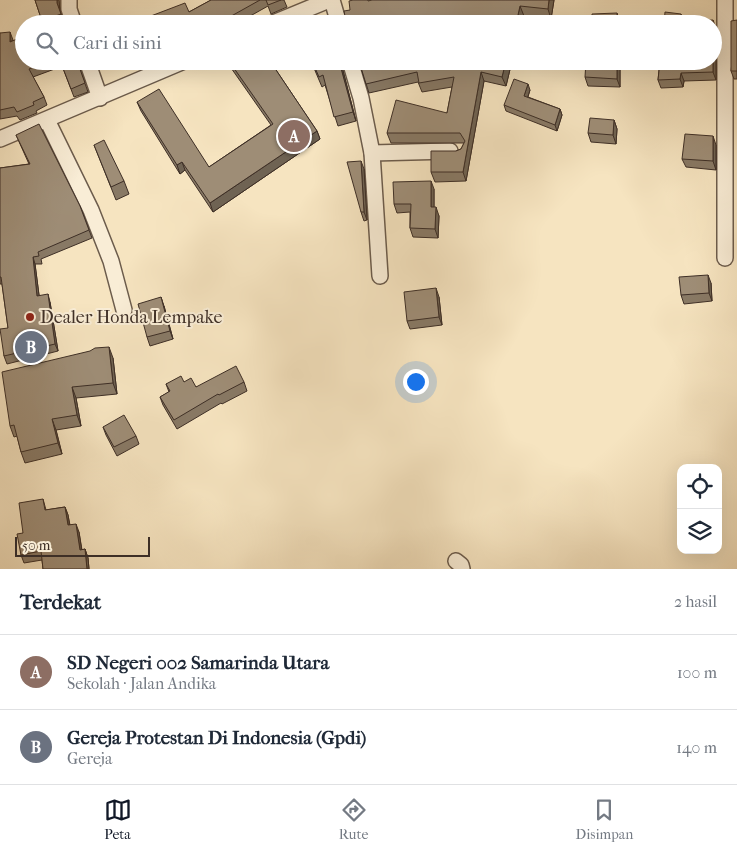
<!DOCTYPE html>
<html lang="id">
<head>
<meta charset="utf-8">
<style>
	:root { --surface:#fff; --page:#f6f6f7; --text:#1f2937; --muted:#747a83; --line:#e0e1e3; --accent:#111827 }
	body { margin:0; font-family:"IM FELL French Canon",serif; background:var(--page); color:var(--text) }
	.controls { position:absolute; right:15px; bottom:15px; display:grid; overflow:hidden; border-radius:10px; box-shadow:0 5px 20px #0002 }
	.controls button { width:45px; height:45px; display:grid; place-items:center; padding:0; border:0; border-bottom:1px solid var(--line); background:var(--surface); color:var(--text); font:25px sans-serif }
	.scale { position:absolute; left:15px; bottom:12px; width:135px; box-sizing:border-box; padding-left:5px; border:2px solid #3e2f26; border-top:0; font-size:14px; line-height:18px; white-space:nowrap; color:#3e2f26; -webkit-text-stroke:4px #f9edd6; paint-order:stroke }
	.you { position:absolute; left:415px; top:381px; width:18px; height:18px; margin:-12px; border:4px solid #fff; border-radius:50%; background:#1a73e8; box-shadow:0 0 0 8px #1a73e833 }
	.badge { display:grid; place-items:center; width:32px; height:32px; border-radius:50%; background:var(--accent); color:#fff; font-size:16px; font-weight:700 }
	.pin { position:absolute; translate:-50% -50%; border:2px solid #fff; box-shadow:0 1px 5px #0006 }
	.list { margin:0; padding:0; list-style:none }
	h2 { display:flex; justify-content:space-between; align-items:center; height:65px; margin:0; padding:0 20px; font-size:21px }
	h2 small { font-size:16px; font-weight:400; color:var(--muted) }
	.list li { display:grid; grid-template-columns:32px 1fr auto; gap:15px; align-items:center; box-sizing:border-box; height:75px; padding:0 20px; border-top:1px solid var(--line) }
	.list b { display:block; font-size:19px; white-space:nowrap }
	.list p { margin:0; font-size:16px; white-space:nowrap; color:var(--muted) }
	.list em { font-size:16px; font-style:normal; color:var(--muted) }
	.icon { flex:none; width:28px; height:28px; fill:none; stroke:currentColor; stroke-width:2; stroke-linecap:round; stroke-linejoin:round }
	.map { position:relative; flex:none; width:737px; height:569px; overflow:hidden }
	.search { position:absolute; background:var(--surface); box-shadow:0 5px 20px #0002; left:15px; right:15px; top:15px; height:55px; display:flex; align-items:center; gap:12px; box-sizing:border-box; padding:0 18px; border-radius:28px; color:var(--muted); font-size:19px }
	.sheet { height:215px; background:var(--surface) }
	nav { display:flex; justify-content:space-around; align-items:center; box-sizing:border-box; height:70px; border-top:1px solid var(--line); background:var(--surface); font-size:14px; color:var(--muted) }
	nav a { display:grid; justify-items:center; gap:2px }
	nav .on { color:var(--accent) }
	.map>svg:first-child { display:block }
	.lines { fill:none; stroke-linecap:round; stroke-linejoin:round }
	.street-casing { stroke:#6c5c4c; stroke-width:18 }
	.street { stroke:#f9edd6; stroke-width:15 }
	.wall { fill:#887965; stroke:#3e2f26 }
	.shaded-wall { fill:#6f6353; stroke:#3e2f26 }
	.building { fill:#9e8d76; stroke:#3e2f26 }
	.poi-dot { fill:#8f2418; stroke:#f9edd6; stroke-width:2 }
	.labels { text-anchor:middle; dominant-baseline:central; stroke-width:4; stroke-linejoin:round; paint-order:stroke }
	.poi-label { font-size:18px; fill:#3e2f26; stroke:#f9edd6; text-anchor:start }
</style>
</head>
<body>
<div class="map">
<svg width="737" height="569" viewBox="0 0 737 569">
	<rect width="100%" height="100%" fill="#f6e4c0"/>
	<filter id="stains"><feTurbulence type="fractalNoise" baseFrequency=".004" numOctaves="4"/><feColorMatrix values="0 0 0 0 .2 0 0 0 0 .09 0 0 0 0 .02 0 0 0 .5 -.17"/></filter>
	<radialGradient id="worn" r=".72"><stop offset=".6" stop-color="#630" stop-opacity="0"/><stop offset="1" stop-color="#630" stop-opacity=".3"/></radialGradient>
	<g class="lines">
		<g class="street-casing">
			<g id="street">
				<polyline points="69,0 69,9 74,24"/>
				<polyline points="332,0 339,24"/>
				<polyline points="725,0 725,258"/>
				<polyline points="271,24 329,0"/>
				<polyline points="87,61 100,98"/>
				<polyline points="350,61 361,98 372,153 380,276"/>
				<polyline points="47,120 91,210 111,261 124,310"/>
				<polyline points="0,139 184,61"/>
				<polyline points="372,153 450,151"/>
				<polyline points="456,561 461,565 462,569"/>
			</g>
		</g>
		<use href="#street" class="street"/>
	</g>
	<g class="wall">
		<polygon points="35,0 59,0 60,12 64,23 61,24 43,24"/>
		<polygon points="211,0 284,0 287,7 271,14 268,6 236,24 144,24 189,12"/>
		<polygon points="554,0 551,19 524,16 522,24 313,24 338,24 342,21 350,10 368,1"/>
		<polygon points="737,20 737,79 734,79 731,71"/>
		<polygon points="684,21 716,28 716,80 684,81 683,87 661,88 658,80 664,24"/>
		<polygon points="0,33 13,41 24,61 58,61 60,67 33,77 44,97 47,105 36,111 37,113 20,120 17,116 0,119"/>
		<polygon points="77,61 88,92 74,97 61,63"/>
		<polygon points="228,61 270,61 317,131 320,139 213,212 185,170 180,174 141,111 137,102 209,167 271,125 229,65"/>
		<polygon points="311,61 341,61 341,63 356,121 338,126 325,85 322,87"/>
		<polygon points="359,61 512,61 506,86 484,81 466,181 435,182 431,172 456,151 461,149 464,143 391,143 387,133 447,113 452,87 422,92 418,82 369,93"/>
		<polygon points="620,61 620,87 588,86 585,77"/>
		<polygon points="530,90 528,97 560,109 562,115 557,131 506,111 504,105"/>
		<polygon points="614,120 617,129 616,144 591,142 588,133"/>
		<polygon points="16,135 80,206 92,238 41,259 42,264 35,264 39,295 50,302 58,351 7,364 4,356 8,328 2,284 0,284 0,168 29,164"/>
		<polygon points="94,145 124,181 129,194 116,200"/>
		<polygon points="716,145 716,170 686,167 682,159"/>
		<polygon points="364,169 367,220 364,221 361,212"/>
		<polygon points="434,189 434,207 439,216 438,238 413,237 410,228 410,212 397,213 394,204"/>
		<polygon points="711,283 712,301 684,304 681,295"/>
		<polygon points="439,297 442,325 410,329 407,321"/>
		<polygon points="164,306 173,339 150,346 147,337"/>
		<polygon points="113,358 117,394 76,398 81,426 56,430 62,454 25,463 21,452 17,436 14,437 10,426"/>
		<polygon points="184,382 196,387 244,382 247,391 222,404 221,403 177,429 163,405 160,397 169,392 166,384"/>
		<polygon points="103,427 136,436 139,444 117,456 106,435"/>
		<polygon points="43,499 46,510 65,507 68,515 70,525 79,532 82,550 85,549 88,558 89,569 43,569 42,560 24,563 21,555 23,533"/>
	</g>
	<g class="shaded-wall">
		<polygon points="57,0 59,0 60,12 64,23 57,3"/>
		<polygon points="549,0 554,0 551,19 548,9"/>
		<polygon points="520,6 524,16 522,24 516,24"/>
		<polygon points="617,13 620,22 620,24 617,24"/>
		<polygon points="681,14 684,22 680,21"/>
		<polygon points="713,20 716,28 716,80 713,72"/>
		<polygon points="10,32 13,40 10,42"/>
		<polygon points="339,61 341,61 341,63 356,121 353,112"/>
		<polygon points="506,61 512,61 506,86 502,77"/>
		<polygon points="617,61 620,61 620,87 617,79"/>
		<polygon points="481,72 484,81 466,181 463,172"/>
		<polygon points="681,73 684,81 683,87 680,79"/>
		<polygon points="528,84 530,90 526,102 524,96"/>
		<polygon points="560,109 562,115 557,131 555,125"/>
		<polygon points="614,120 617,129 616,144 613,135"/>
		<polygon points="317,131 320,139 213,212 210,203"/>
		<polygon points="713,136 716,145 716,170 713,161"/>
		<polygon points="361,161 364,169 367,220 364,212"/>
		<polygon points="182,162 185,170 180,174 177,165"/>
		<polygon points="431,181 434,189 434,216 431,207"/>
		<polygon points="436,207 439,216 438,238 435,229"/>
		<polygon points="33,257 35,264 40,303 37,296"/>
		<polygon points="708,275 711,283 712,301 709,293"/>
		<polygon points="436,288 439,297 442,325 439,317"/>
		<polygon points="48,294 50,302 58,351 55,344"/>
		<polygon points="161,297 164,306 173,339 170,331"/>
		<polygon points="109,347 113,358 117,394 113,383"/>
		<polygon points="72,387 76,398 81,426 77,415"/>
		<polygon points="52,419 56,430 62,454 58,443"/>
		<polygon points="65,507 68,515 71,534 68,525"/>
		<polygon points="76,524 79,532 83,559 80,550"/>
		<polygon points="85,549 88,558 89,569 87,569"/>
	</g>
	<g class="building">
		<polygon points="35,0 57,0 57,3 61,14 42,21"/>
		<polygon points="211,0 260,0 226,19 228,24 144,24 143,19 185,3 189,12"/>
		<polygon points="266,0 281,0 268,5"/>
		<polygon points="353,0 368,0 368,1 372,0 549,0 548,9 520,6 516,24 313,24 312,21 326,16 333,23 338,24 342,21 345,16 344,11 350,10 349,1"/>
		<polygon points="665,12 681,14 680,21 713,20 713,24 664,24"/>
		<polygon points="617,13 617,24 592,24 592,14"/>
		<polygon points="737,20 737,71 731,71 731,21"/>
		<polygon points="10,32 10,42 24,36 24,61 49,61 29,69 44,97 33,102 34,105 17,112 14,107 0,110 0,33"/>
		<polygon points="66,61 77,61 85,83 71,89 61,63"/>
		<polygon points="229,61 270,61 317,131 210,203 182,162 177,165 137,102 159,89 209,167 273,124"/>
		<polygon points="312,61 339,61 353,112 334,117 323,75 319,77"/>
		<polygon points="359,61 506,61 502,77 481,72 463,172 431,172 431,151 456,151 461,149 465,141 460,133 387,133 396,100 447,113 454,77 419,83 417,72 366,84"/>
		<polygon points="586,61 617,61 617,79 585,77"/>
		<polygon points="660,61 713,61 713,72 681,73 680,79 658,80"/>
		<polygon points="514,79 528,84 524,96 560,109 555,125 504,105"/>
		<polygon points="590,118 614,120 613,135 588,133"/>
		<polygon points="39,124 80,206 89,230 38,252 39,256 33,257 37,296 48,294 55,344 4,356 0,329 8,328 1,277 0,277 0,168 30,164 16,135"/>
		<polygon points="685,134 713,136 713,161 682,159"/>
		<polygon points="104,140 124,181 111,187 94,145"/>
		<polygon points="361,161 364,212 361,212 347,162"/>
		<polygon points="431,181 431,207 436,207 435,229 410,228 411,204 394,204 393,182"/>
		<polygon points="708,275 709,293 681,295 679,277"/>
		<polygon points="436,288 439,317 407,321 404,292"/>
		<polygon points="161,297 170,331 147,337 138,304"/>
		<polygon points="109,347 113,383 72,387 77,415 52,419 58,443 21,452 14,425 10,426 2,372 90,351 95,348"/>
		<polygon points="236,366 244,382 219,395 218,394 174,420 160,397 170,391 166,384 181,376 184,382 191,378 196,387"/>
		<polygon points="124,415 136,436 114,447 103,427"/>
		<polygon points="43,499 45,510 65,507 68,525 76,524 80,550 85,549 87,569 43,569 41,551 21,555 17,534 23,533 19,503"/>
	</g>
	<circle class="poi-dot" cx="30" cy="317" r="5"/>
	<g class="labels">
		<g class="poi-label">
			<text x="40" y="317">Dealer Honda Lempake</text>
		</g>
	</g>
	<rect width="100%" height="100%" filter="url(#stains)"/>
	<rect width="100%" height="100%" fill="url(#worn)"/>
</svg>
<div class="controls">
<button><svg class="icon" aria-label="locate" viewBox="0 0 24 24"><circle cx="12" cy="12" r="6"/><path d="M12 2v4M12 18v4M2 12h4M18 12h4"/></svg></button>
<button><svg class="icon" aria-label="layers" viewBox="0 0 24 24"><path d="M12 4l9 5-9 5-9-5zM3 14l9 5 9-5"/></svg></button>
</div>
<div class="scale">50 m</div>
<div class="you"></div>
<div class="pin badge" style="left:294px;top:136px;background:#8d6e63">A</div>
<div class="pin badge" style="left:31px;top:347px;background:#6b7280">B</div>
<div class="search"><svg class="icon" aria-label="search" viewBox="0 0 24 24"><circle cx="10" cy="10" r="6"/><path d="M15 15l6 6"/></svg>Cari di sini</div>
</div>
<section class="sheet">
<h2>Terdekat<small>2 hasil</small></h2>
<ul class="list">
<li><span class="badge" style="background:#8d6e63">A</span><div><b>SD Negeri 002 Samarinda Utara</b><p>Sekolah · Jalan Andika</p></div><em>100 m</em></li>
<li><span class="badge" style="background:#6b7280">B</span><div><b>Gereja Protestan Di Indonesia (Gpdi)</b><p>Gereja</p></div><em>140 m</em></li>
</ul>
</section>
<nav>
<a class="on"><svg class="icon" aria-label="map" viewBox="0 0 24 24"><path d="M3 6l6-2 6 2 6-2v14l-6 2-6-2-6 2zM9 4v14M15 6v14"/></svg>Peta</a>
<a><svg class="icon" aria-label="directions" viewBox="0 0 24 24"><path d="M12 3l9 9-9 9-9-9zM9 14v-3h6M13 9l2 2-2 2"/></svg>Rute</a>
<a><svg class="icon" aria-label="saved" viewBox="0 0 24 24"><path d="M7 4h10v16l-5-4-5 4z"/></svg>Disimpan</a>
</nav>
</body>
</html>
